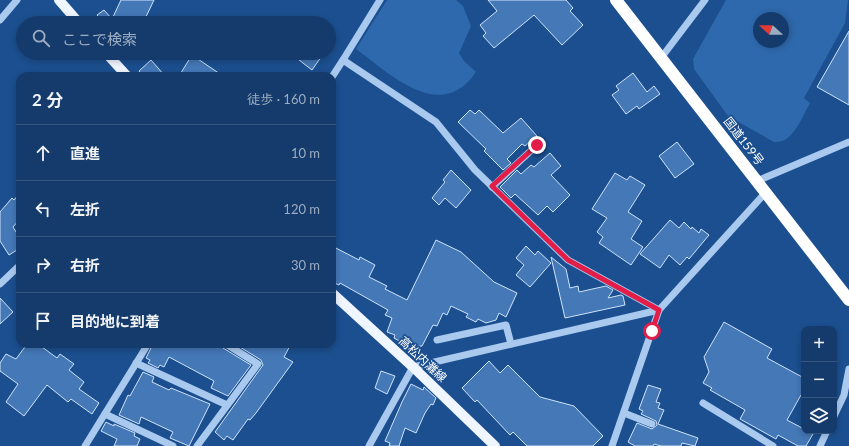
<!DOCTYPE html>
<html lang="ja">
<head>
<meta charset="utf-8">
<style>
	:root { --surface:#143b6b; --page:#1d4271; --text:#f1f3f6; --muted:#9dadc1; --line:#33557e }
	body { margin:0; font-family:Lato,"Noto Sans JP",sans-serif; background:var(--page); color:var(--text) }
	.controls { position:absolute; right:12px; bottom:12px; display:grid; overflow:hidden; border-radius:8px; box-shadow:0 2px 6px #0003 }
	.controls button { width:36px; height:36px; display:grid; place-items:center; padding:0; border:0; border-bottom:1px solid var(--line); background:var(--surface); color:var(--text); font:20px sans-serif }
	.compass { position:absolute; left:753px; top:12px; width:36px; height:36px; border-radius:50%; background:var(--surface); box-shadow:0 2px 6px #0003; rotate:291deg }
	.stop { position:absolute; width:12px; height:12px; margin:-9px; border:3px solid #e11d48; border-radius:50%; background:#fff }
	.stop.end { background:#e11d48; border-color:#fff; box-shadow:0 1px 4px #0008 }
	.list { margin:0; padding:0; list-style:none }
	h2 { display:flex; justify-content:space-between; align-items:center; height:52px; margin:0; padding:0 16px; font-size:17px }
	h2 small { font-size:13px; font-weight:400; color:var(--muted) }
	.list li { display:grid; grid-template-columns:26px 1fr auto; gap:12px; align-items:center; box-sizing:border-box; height:56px; padding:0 16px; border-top:1px solid var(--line) }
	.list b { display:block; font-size:15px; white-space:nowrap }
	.list em { font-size:13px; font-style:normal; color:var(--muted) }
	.icon { flex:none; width:22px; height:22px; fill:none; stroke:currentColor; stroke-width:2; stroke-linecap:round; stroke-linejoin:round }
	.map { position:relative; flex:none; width:849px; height:446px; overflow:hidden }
	.search { position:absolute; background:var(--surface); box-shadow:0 2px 6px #0003; left:16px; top:16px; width:320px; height:44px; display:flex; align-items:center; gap:10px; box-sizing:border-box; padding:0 14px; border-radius:22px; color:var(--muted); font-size:15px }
	.panel { position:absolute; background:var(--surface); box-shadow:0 2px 6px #0003; left:16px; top:72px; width:320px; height:276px; border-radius:12px }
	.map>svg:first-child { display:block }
	.green { fill:#2e69ad; fill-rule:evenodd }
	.building { fill:#4478b7; stroke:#cfe3fa }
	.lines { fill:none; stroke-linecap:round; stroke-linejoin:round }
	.minor { stroke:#a9c9ee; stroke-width:7 }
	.major { stroke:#f0f6ff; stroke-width:10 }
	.highway { stroke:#fff; stroke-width:12 }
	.route { stroke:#e11d48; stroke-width:5 }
	.labels { text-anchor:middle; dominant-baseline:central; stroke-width:3.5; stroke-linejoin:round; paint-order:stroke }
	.street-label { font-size:12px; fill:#fff; stroke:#1b4f8f }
</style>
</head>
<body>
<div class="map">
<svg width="849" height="446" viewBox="0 0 849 446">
	<rect width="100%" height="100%" fill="#1b4f8f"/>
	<g class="green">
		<path d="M387 0H456L463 6 471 26 459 53 464 61 476 72C441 124 390 74 356 49Z"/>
		<path d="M726 0H848L845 23 804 98 810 103C802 117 793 144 774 142L728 116 694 69 693 59ZM759 18H783V42H759Z"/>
	</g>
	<g class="building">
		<polygon points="121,0 154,0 143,23 104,23 97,15 104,10 112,19"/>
		<polygon points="488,0 566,0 573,8 570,11 583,25 562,45 534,15 494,48 483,36 486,33 480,25 497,11"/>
		<polygon points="849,31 849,105 817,87"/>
		<polygon points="290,53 324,53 312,70"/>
		<polygon points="192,55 223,76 179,76"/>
		<polygon points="151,60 165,76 143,76 139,71"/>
		<polygon points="633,73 647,92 654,86 660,94 639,109 637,106 626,114 612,95 619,90 616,86"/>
		<polygon points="470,110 475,114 479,110 503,133 521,118 537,136 525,146 522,144 507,159 511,163 503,170 484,151 486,149 458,122"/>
		<polygon points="677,142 694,164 675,178 659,156"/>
		<polygon points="550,153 561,166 551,175 570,195 553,212 547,206 538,215 515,194 511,198 500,187 517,170 521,174 531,165 534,167"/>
		<polygon points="451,170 471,190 456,208 445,198 439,205 432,198 445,182 443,180"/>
		<polygon points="615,173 627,180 630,176 645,185 628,212 642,221 631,239 643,247 631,265 599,243 603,237 597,232 607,218 592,209"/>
		<polygon points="20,193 20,219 13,227 20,238 20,248 9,255 0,241 0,212 12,198 14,200"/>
		<polygon points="670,220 679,228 684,222 691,229 692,227 699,233 701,229 709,235 689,259 687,257 680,265 669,255 660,268 640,254"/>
		<polygon points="436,240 461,252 494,282 517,293 506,317 499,313 496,320 486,323 478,319 476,322 466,317 468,314 451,306 447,315 443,313 437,326 433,325 422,346 410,347 394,338 395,335 387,332 392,318 385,315 388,310 340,283 339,285 332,282 332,246 359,260 360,257 375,265 369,277 387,286 385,289 407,300"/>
		<polygon points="526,246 535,255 538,251 551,263 530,287 516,275 524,265 516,258"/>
		<polygon points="551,257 566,269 570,288 578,286 579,292 606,286 613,290 608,298 621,295 623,296 625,305 565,318"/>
		<polygon points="0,298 13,312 0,324"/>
		<polygon points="724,322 772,349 767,358 804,378 804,397 801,395 787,420 804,429 804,431 813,434 806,446 798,446 778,435 776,439 740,419 745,410 710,390 712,388 703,383 709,372 704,357"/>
		<polygon points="27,344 38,344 57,358 60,354 74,364 69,370 84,382 79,389 99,403 92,414 71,399 68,402 47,385 24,416 6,402 18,384 0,371 0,363 6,354 16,359"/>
		<polygon points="153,344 210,344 218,348 221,344 223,348 251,365 228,396 211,388 214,381 169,357 164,367 160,365 158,368 148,363 150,360 146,358"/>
		<polygon points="235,344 291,344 284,357 293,362 256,413 250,420 248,419 233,440 227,436 224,440 215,432 263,365 261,360"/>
		<polygon points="489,361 500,373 508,365 540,397 574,406 603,436 593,446 527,446 513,432 510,435 477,400 475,402 462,388"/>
		<polygon points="381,371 395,376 387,394 375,388"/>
		<polygon points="143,372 154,377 152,382 169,390 171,388 210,404 189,446 170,438 173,432 141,417 139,424 119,415 128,395 130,396"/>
		<polygon points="411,384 423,390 424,387 436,398 433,405 431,404 425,413 416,433 405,428 399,446 389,446 390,443 385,441 402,402"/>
		<polygon points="648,385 661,389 656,402 660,403 658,408 664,410 658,424 698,438 695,446 682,443 681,446 661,446 654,444 653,446 635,446 628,442 637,423 652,429 657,425 656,421 641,414 643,411 639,409"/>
		<polygon points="106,422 114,426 114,424 135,433 134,436 140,439 137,446 114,446 117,439 101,431"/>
	</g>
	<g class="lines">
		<g class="minor">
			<polyline points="380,0 343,60 436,122 475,170 568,260 659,310 612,446"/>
			<polyline points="0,20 17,0"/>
			<polyline points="661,58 705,0"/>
			<polyline points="332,77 343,60"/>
			<polyline points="757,181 849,142"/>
			<polyline points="492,187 537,145"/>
			<polyline points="0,284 20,265"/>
			<polyline points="437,340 506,325 511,344"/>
			<polyline points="136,363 227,405"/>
			<polyline points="703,403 773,446"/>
			<polyline points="624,413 652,424"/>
			<polyline points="105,414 173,446"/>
			<polyline points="834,416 844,395 849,369"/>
			<polyline points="85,446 148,344"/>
			<polyline points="197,446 258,364 226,344"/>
			<polyline points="369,446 413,367 659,310 766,192"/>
			<polyline points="820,446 827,431"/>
		</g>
		<g class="major">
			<polyline points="59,0 79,23"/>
			<polyline points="106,53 127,76"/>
			<polyline points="332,293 413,367 495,446"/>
		</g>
		<polyline class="highway" points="616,0 849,300"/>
	</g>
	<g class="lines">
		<polyline class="route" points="537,145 492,186 568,260 659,310 652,331"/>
	</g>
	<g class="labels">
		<g class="street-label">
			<text transform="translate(744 141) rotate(52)">国道159号</text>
			<text transform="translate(423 359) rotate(43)">高松内灘線</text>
		</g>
	</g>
</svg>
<div class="controls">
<button>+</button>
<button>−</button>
<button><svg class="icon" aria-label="layers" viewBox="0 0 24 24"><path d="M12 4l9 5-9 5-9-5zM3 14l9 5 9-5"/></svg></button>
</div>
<svg class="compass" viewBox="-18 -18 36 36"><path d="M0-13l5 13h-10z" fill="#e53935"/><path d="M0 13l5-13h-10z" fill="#9dadc1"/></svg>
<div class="stop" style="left:652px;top:331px"></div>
<div class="stop end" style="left:537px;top:145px"></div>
<div class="search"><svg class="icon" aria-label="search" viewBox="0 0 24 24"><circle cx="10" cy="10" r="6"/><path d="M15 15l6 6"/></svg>ここで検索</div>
<section class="panel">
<h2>2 分<small>徒歩 · 160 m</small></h2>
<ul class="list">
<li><svg class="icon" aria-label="ahead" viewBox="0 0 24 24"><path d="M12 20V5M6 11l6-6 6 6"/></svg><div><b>直進</b></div><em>10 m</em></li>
<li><svg class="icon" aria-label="left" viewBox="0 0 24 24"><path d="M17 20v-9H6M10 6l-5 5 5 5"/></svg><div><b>左折</b></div><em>120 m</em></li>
<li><svg class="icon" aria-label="right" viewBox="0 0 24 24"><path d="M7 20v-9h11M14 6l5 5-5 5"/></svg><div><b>右折</b></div><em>30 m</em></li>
<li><svg class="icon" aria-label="arrive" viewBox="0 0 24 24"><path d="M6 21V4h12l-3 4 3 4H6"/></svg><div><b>目的地に到着</b></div></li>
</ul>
</section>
</div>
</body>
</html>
